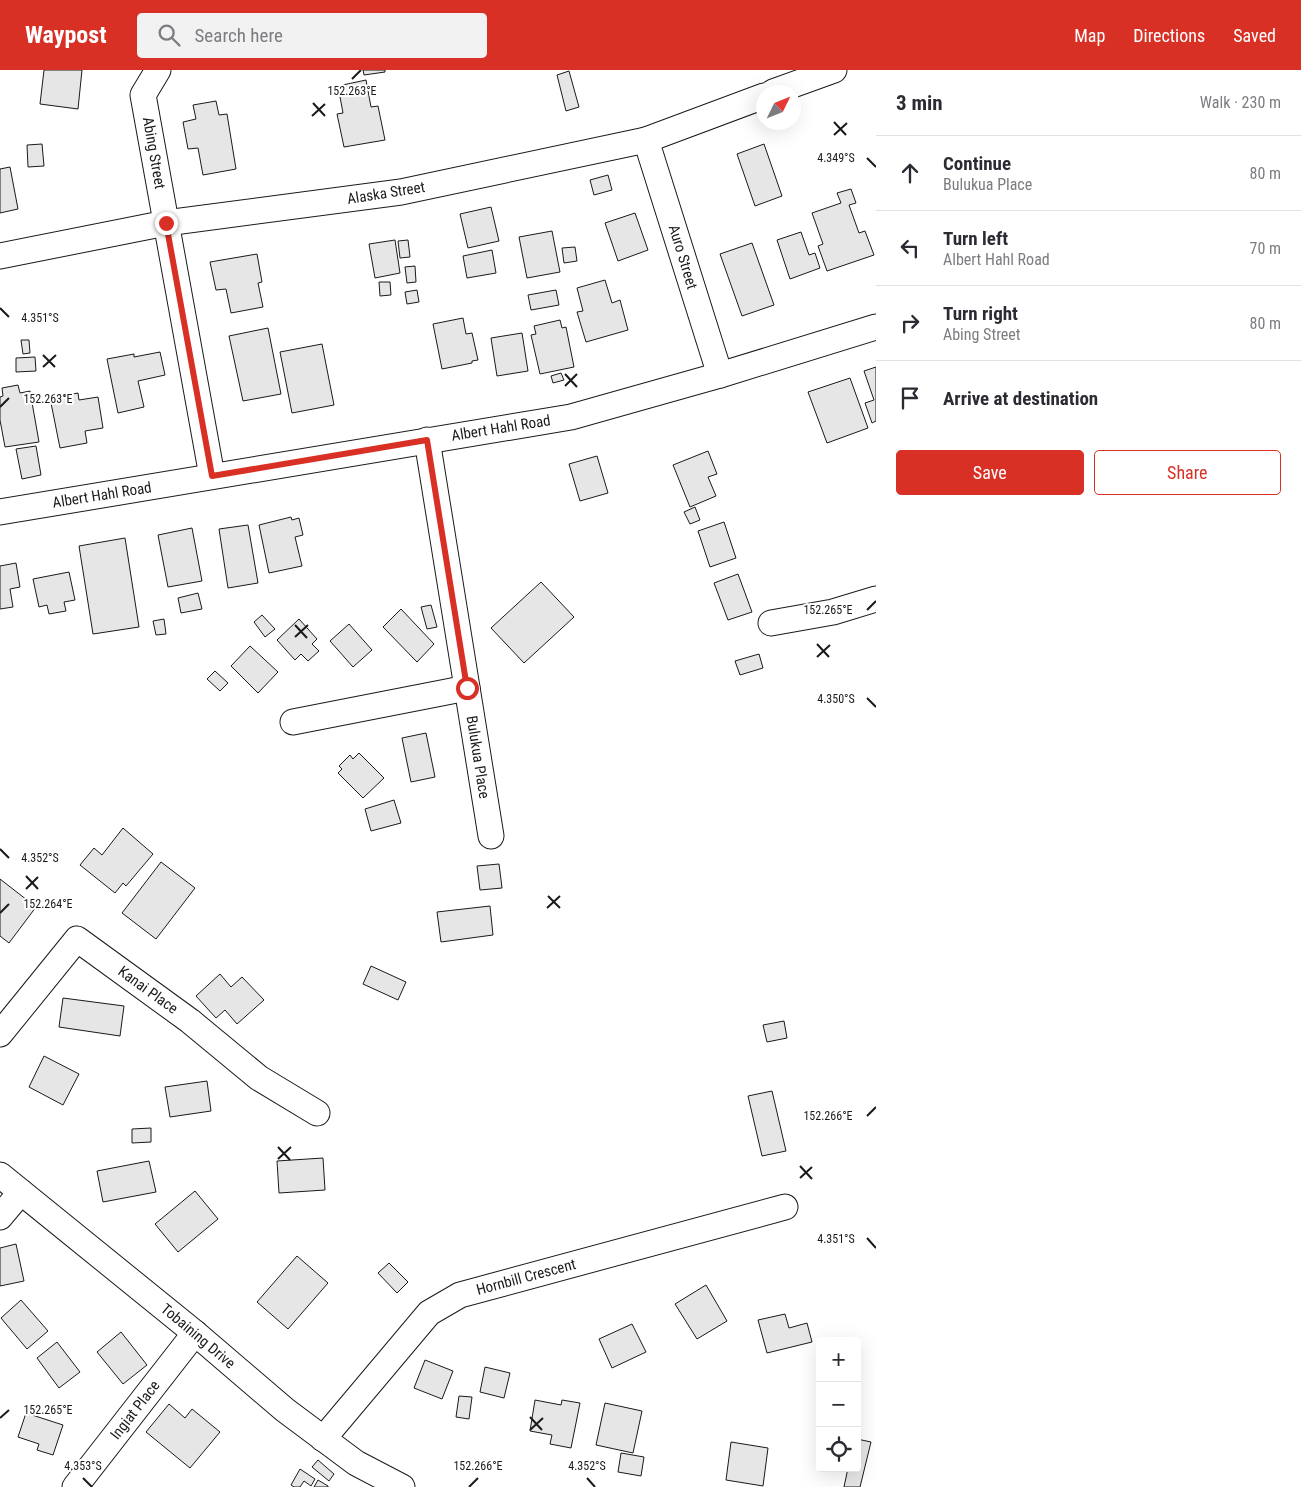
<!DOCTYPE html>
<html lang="en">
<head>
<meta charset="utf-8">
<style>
	:root { --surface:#fff; --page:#f2f2f3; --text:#2b2b33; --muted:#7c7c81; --line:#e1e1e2; --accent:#d93025 }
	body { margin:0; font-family:"Roboto Condensed",sans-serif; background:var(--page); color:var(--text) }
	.controls { position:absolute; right:15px; bottom:15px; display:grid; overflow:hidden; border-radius:5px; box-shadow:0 5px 20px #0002 }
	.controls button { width:45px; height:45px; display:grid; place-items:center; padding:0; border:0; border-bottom:1px solid var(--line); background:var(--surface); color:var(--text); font:25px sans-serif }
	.compass { position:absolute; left:756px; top:15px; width:45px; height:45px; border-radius:50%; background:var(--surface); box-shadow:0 5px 20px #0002; rotate:47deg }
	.stop { position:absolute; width:15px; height:15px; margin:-11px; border:4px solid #d93025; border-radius:50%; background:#fff }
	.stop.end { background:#d93025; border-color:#fff; box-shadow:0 1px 5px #0008 }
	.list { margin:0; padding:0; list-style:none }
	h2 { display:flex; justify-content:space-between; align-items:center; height:65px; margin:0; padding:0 20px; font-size:21px }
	h2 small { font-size:16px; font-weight:400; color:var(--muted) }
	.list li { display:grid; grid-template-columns:32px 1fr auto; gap:15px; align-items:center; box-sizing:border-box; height:75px; padding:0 20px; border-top:1px solid var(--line) }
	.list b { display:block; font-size:19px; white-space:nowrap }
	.list p { margin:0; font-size:16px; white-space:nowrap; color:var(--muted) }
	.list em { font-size:16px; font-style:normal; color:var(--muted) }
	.actions { display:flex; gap:10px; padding:15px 20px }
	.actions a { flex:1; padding:11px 0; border:1px solid var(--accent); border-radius:5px; text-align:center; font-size:18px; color:var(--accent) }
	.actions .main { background:var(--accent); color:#fff }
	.icon { flex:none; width:28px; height:28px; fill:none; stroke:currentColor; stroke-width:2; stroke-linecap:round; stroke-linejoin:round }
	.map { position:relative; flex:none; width:876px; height:1417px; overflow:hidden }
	header { display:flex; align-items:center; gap:30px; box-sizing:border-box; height:70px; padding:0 25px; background:var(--accent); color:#fff }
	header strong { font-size:24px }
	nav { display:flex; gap:28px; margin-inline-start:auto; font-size:18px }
	.search { width:350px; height:45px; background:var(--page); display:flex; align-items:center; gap:12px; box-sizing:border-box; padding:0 18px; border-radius:5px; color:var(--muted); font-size:19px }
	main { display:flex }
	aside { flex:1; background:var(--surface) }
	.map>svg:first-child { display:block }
	.building { fill:#e6e6e6; stroke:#1a1a1a }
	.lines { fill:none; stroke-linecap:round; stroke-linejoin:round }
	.minor-casing { stroke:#1a1a1a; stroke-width:27 }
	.minor { stroke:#fff; stroke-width:25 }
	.route { stroke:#d93025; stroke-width:6 }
	.ticks { fill:none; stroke:#1a1a1a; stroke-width:2 }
	.labels { text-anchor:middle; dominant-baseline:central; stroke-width:4; stroke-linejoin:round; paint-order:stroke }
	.street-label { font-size:15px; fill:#1a1a1a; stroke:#fff }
	.ticks-label { font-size:12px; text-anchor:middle; fill:#1a1a1a; stroke:#fff; stroke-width:4; stroke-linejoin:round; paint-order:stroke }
</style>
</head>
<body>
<header>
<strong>Waypost</strong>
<div class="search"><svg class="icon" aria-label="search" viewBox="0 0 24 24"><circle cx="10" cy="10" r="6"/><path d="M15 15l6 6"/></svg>Search here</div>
<nav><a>Map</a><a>Directions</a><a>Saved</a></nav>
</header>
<main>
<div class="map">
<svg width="876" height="1417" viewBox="0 0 876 1417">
	<rect width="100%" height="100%" fill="#fff"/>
	<g class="building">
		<polygon points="44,0 82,0 78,39 40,34"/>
		<polygon points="363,0 385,0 385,2 364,5"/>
		<polygon points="569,1 579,37 566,41 557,5"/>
		<polygon points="366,10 371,37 378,36 385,70 344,77 337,44 343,43 338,16"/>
		<polygon points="216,31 219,45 227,44 236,99 203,105 198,78 188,79 183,52 196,49 193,35"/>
		<polygon points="42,74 44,96 28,97 27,75"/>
		<polygon points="764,74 782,126 755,136 737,84"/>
		<polygon points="10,97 18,139 0,143 0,99"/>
		<polygon points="608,105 612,120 594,125 590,110"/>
		<polygon points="851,119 856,133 849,135 859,163 865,161 874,185 827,201 818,176 823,174 812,143 841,133 837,123"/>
		<polygon points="491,137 499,171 468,178 460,144"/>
		<polygon points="635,143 648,180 618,191 605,153"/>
		<polygon points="552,161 560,202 527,208 519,167"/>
		<polygon points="801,162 809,185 815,183 820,198 790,209 777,170"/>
		<polygon points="395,170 400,203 375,208 369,174"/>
		<polygon points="408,170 410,187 400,188 398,171"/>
		<polygon points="752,173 774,235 742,246 720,184"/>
		<polygon points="575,177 577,191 564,193 562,178"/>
		<polygon points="492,180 496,203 467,208 463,186"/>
		<polygon points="257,184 262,212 258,213 263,237 231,243 226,219 216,220 210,192"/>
		<polygon points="415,196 416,212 407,213 405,197"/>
		<polygon points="605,210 612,233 620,230 628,260 586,272 577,242 583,241 577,218"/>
		<polygon points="379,212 390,212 391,225 380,226"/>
		<polygon points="417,220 419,232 407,234 405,222"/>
		<polygon points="556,220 559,235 531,240 528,225"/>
		<polygon points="463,248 466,264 472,263 478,290 472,291 472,293 442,299 433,254"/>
		<polygon points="560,250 562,258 566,257 574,297 540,304 531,265 536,264 534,256"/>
		<polygon points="268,258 281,324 243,331 229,266"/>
		<polygon points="522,263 528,301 497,306 491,268"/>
		<polygon points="21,270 29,270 30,283 23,284"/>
		<polygon points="322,274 334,335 292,343 280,282"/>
		<polygon points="160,282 165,305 138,311 144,337 118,343 107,289 134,284 134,287"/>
		<polygon points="35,287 36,301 16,302 16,288"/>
		<polygon points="876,297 876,351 872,353 865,333 874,330 864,301"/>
		<polygon points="561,303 564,310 553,313 551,306"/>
		<polygon points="850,308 868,358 827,373 808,322"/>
		<polygon points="18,315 20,323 30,321 39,372 5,377 0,350 0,327 3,326 2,318"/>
		<polygon points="78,323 79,330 98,327 103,358 85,361 87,373 60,378 50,328"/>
		<polygon points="36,376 41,405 22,409 16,379"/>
		<polygon points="708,381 717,404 708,407 716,426 690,437 673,395"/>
		<polygon points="597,386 608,423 580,431 569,394"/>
		<polygon points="695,437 700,450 690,454 684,442"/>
		<polygon points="291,447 292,450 299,448 303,465 295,467 302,496 269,503 259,455"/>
		<polygon points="724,452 736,488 710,497 698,461"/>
		<polygon points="248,455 258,513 228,518 219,459"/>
		<polygon points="192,458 202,511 168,517 158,465"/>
		<polygon points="125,468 139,557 93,564 79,476"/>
		<polygon points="16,493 20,517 10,519 13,537 0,539 0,496"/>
		<polygon points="69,502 75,530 64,532 66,541 49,544 47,535 39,537 33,509"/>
		<polygon points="738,504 752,542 728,550 714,513"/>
		<polygon points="541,512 574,547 524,593 491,558"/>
		<polygon points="198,523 202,539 181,543 178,528"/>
		<polygon points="431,535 437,557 427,559 421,537"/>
		<polygon points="401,539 434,574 417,592 383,557"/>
		<polygon points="262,545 275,559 265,567 254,552"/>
		<polygon points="164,549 166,564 156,565 153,551"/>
		<polygon points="299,549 317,569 312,574 319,581 308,591 301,584 295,590 277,570"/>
		<polygon points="349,554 372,580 353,597 330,571"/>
		<polygon points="250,576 278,602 258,623 231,596"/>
		<polygon points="759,584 763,598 740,605 735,591"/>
		<polygon points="215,601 228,613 220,621 207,609"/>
		<polygon points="426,663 435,707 411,712 402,668"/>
		<polygon points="359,683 384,708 363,728 338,703 342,699 339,696 350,685 353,689"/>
		<polygon points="394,730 401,753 371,761 365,739"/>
		<polygon points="123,758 153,784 126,816 123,813 115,823 80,795 94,778 102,785"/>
		<polygon points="161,792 195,818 156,869 122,843"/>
		<polygon points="499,794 502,818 480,820 477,796"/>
		<polygon points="0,809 36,837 9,873 0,866"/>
		<polygon points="490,836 493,865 441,872 437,842"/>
		<polygon points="371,896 406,912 398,930 363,914"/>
		<polygon points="220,904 231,917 242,907 264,930 237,954 225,940 216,948 196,926"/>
		<polygon points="63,928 124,936 120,966 59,957"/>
		<polygon points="784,951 787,968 767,972 763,955"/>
		<polygon points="44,986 79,1004 63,1035 29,1017"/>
		<polygon points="207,1011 211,1041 170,1047 165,1017"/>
		<polygon points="772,1021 786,1081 762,1086 748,1026"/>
		<polygon points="151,1058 151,1072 132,1073 132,1059"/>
		<polygon points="323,1088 325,1120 279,1123 277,1091"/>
		<polygon points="149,1091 156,1122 103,1132 97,1101"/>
		<polygon points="195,1121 218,1149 178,1182 155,1154"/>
		<polygon points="16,1174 24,1211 0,1216 0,1178"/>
		<polygon points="297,1186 328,1213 288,1259 257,1232"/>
		<polygon points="389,1193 408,1212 397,1223 378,1203"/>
		<polygon points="706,1215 727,1251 697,1269 675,1234"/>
		<polygon points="21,1230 48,1261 27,1279 1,1248"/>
		<polygon points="785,1244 789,1258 807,1253 812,1272 767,1283 758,1250"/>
		<polygon points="632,1254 646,1282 612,1298 599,1269"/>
		<polygon points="121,1262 147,1295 123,1314 97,1282"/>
		<polygon points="57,1272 80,1302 59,1318 37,1288"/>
		<polygon points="425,1290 453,1301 442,1329 414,1318"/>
		<polygon points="485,1297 510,1303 504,1328 480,1322"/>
		<polygon points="459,1326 472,1327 469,1349 456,1347"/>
		<polygon points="535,1330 561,1335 562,1330 580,1333 571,1378 550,1374 552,1365 530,1361"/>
		<polygon points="605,1333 642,1341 633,1383 596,1375"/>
		<polygon points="169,1334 185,1348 192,1339 220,1362 190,1398 146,1362"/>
		<polygon points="26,1343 63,1355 53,1385 37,1380 39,1374 18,1367"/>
		<polygon points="857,1369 871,1372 860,1417 844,1417 848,1398 857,1398"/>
		<polygon points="731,1372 768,1378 763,1416 726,1410"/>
		<polygon points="621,1383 644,1387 641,1406 618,1402"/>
		<polygon points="318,1390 334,1404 329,1411 312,1397"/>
		<polygon points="300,1399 315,1409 311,1416 304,1411 300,1417 294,1417 291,1415"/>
		<polygon points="318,1410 328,1416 328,1417 314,1417"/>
	</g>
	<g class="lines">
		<g class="minor-casing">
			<g id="minor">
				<polyline points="158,0 143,25 212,406"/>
				<polyline points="773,22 834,0"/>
				<polyline points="646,70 720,305"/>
				<polyline points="0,186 166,153 401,122 646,70 764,26"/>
				<polyline points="427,370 491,766"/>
				<polyline points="0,442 571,347 720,305 876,257"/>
				<polyline points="771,553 833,542 876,529"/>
				<polyline points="293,652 467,618"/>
				<polyline points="0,964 77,869 190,951 259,1008 317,1043"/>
				<polyline points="0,1105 195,1263 285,1340 356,1393 402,1417"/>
				<polyline points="0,1147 21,1122"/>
				<polyline points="323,1369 429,1243 460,1225 785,1137"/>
				<polyline points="75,1417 195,1263"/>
			</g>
		</g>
		<use href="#minor" class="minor"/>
	</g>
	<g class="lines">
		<polyline class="route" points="166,153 212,406 427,370 467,618"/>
	</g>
	<path class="ticks" d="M352 9 361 0M313 33 325 46M312 46 325 34M834 52 846 65M834 65 847 53M867 88 876 97M0 238 9 247M43 285 55 297M43 297 56 285M565 304 577 317M565 316 577 304M0 337 9 328M867 540 876 531M295 555 307 568M295 567 308 555M817 574 829 587M817 587 830 575M867 628 876 637M0 779 9 788M26 806 38 819M26 819 38 807M548 826 560 838M547 838 560 826M0 843 9 834M867 1046 876 1037M278 1077 290 1090M278 1089 291 1077M800 1096 812 1109M800 1108 812 1097M867 1168 876 1178M530 1347 542 1360M0 1348 9 1340M530 1360 543 1348M83 1408 92 1417M587 1408 595 1417M469 1417 478 1408"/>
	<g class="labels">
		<g class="street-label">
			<text transform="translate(154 83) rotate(80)">Abing Street</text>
			<text transform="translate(386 123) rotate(-9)">Alaska Street</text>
			<text transform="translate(683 187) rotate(73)">Auro Street</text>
			<text transform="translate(501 358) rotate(-9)">Albert Hahl Road</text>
			<text transform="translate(102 425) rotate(-9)">Albert Hahl Road</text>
			<text transform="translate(478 687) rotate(81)">Bulukua Place</text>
			<text transform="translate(148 920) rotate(36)">Kanai Place</text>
			<text transform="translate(526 1207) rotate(-15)">Hornbill Crescent</text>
			<text transform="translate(198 1266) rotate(40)">Tobaining Drive</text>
			<text transform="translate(135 1340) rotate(-52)">Ingiat Place</text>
		</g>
	</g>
	<g class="ticks-label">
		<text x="352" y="25">152.263°E</text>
		<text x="836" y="92">4.349°S</text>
		<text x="40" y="252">4.351°S</text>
		<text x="48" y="333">152.263°E</text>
		<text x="828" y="544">152.265°E</text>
		<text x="836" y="633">4.350°S</text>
		<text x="40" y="792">4.352°S</text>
		<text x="48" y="838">152.264°E</text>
		<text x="828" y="1050">152.266°E</text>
		<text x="836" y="1173">4.351°S</text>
		<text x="48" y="1344">152.265°E</text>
		<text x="83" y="1400">4.353°S</text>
		<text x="587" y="1400">4.352°S</text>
		<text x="478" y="1400">152.266°E</text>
	</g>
</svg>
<div class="controls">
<button>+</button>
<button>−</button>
<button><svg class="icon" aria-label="locate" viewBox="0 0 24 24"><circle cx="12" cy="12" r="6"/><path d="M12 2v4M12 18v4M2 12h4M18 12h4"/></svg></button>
</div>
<svg class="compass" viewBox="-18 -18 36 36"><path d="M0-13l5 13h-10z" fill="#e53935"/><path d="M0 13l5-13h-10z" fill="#7c7c81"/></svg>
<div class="stop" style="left:467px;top:618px"></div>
<div class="stop end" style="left:166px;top:153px"></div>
</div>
<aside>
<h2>3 min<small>Walk · 230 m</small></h2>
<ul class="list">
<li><svg class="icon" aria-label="ahead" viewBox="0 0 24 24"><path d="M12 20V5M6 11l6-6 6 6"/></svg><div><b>Continue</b><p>Bulukua Place</p></div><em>80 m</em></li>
<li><svg class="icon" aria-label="left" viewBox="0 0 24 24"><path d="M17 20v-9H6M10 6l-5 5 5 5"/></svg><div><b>Turn left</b><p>Albert Hahl Road</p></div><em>70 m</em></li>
<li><svg class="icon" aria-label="right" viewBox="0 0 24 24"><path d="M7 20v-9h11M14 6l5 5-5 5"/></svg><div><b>Turn right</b><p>Abing Street</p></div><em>80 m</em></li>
<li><svg class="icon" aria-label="arrive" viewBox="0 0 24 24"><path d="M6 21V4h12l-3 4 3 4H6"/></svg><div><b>Arrive at destination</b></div></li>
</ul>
<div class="actions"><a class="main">Save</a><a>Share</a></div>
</aside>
</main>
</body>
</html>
